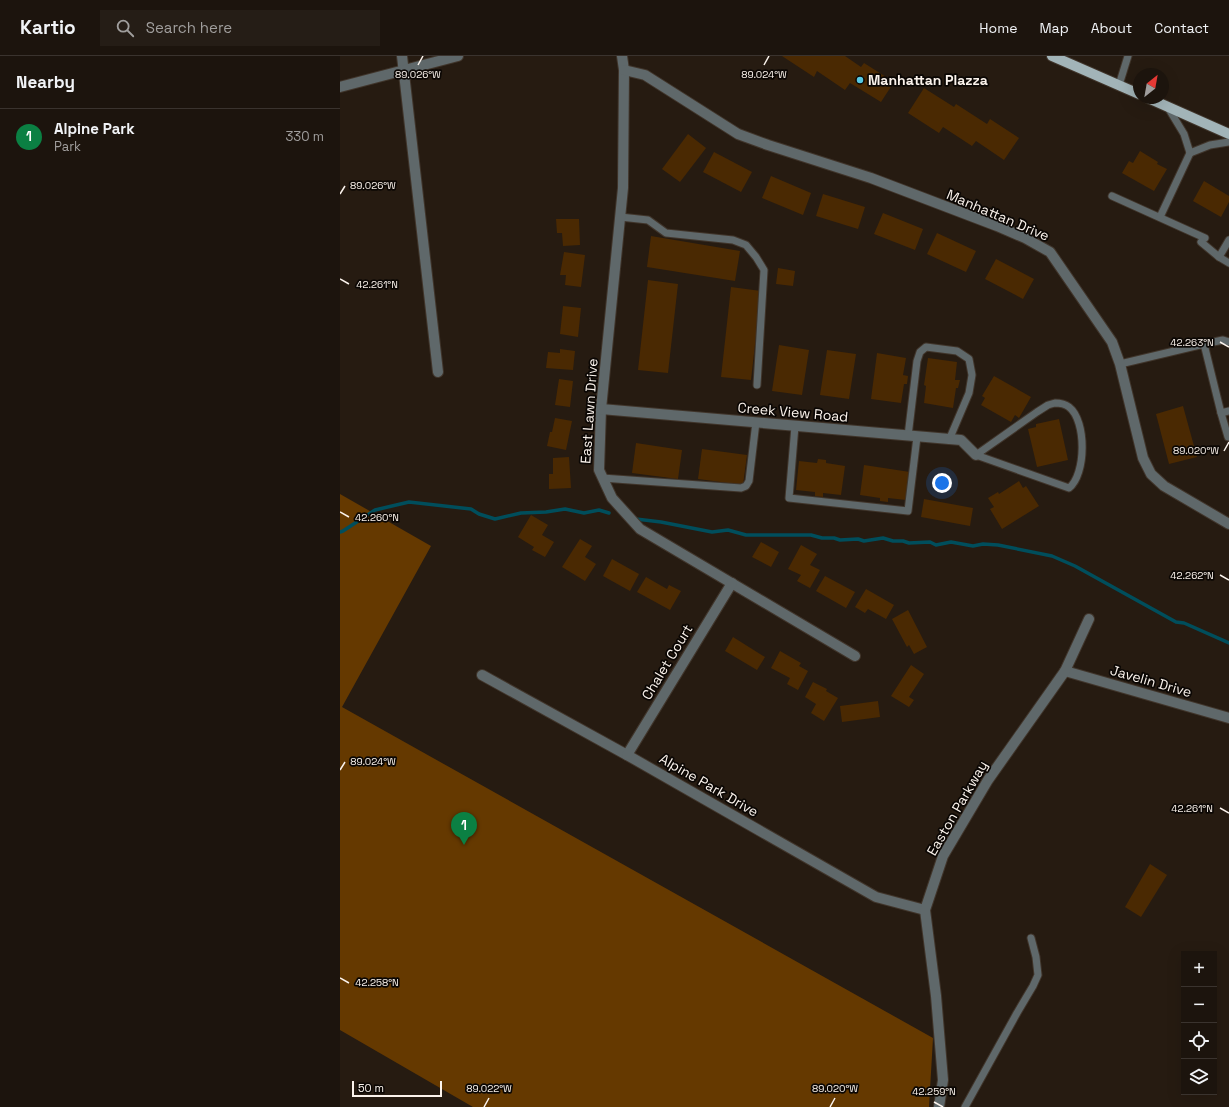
<!DOCTYPE html>
<html lang="en">
<head>
<meta charset="utf-8">
<style>
	:root { --surface:#1c140d; --page:#251d16; --text:#f1f3f6; --muted:#a09e9d; --line:#3a332e; --accent:#0b8043 }
	body { margin:0; font-family:"Space Grotesk",sans-serif; background:var(--page); color:var(--text) }
	.controls { position:absolute; right:12px; bottom:12px; display:grid; overflow:hidden; border-radius:0px; box-shadow:0 4px 16px #0002 }
	.controls button { width:36px; height:36px; display:grid; place-items:center; padding:0; border:0; border-bottom:1px solid var(--line); background:var(--surface); color:var(--text); font:20px sans-serif }
	.compass { position:absolute; left:793px; top:12px; width:36px; height:36px; border-radius:50%; background:var(--surface); box-shadow:0 4px 16px #0002; rotate:31deg }
	.scale { position:absolute; left:12px; bottom:10px; width:90px; box-sizing:border-box; padding-left:4px; border:2px solid #fbf3ec; border-top:0; font-size:11px; line-height:14px; white-space:nowrap; color:#fbf3ec; -webkit-text-stroke:3px #0b0704; paint-order:stroke }
	.you { position:absolute; left:602px; top:427px; width:14px; height:14px; margin:-10px; border:3px solid #fff; border-radius:50%; background:#1a73e8; box-shadow:0 0 0 6px #1a73e833 }
	.badge { display:grid; place-items:center; width:26px; height:26px; border-radius:50%; background:var(--accent); color:#fff; font-size:13px; font-weight:700 }
	.pin { position:absolute; translate:-50% -33px; filter:drop-shadow(0 1px 2px #0008) }
	.pin::after { content:''; position:absolute; top:21px; width:14px; height:12px; background:inherit; clip-path:polygon(0 0,100% 0,50% 100%) }
	.list { margin:0; padding:0; list-style:none }
	h2 { display:flex; justify-content:space-between; align-items:center; height:52px; margin:0; padding:0 16px; font-size:17px }
	h2 small { font-size:13px; font-weight:400; color:var(--muted) }
	.list li { display:grid; grid-template-columns:26px 1fr auto; gap:12px; align-items:center; box-sizing:border-box; height:56px; padding:0 16px; border-top:1px solid var(--line) }
	.list b { display:block; font-size:15px; white-space:nowrap }
	.list p { margin:0; font-size:13px; white-space:nowrap; color:var(--muted) }
	.list em { font-size:13px; font-style:normal; color:var(--muted) }
	.icon { flex:none; width:22px; height:22px; fill:none; stroke:currentColor; stroke-width:2; stroke-linecap:round; stroke-linejoin:round }
	.map { position:relative; flex:none; width:889px; height:1051px; overflow:hidden }
	header { display:flex; align-items:center; gap:24px; box-sizing:border-box; height:56px; padding:0 20px; background:var(--surface); border-bottom:1px solid var(--line) }
	header strong { font-size:19px }
	nav { display:flex; gap:22px; margin-inline-start:auto; font-size:14px }
	.search { width:280px; height:36px; background:var(--page); display:flex; align-items:center; gap:10px; box-sizing:border-box; padding:0 14px; border-radius:0px; color:var(--muted); font-size:15px }
	main { display:flex }
	aside { flex:1; background:var(--surface) }
	.map>svg:first-child { display:block }
	.green { fill:#653900 }
	.lines { fill:none; stroke-linecap:round; stroke-linejoin:round }
	.stream { stroke:#004e5c; stroke-width:3.5 }
	.building { fill:#4a2902 }
	.service-casing { stroke:#40352b; stroke-width:9 }
	.minor-casing { stroke:#40352b; stroke-width:12 }
	.primary-casing { stroke:#40352b; stroke-width:12 }
	.service { stroke:#5f686a; stroke-width:7 }
	.minor { stroke:#5f686a; stroke-width:10 }
	.primary { stroke:#a2b4b8; stroke-width:10 }
	.ticks { fill:none; stroke:#fbf3ec; stroke-width:1.5 }
	.poi-dot { fill:#57c9e2; stroke:#0b0704; stroke-width:1.5 }
	.labels { text-anchor:middle; dominant-baseline:central; stroke-width:3.5; stroke-linejoin:round; paint-order:stroke }
	.poi-label { font-size:14px; font-weight:bold; fill:#fbf3ec; stroke:#0b0704; text-anchor:start }
	.street-label { font-size:14px; fill:#fbf3ec; stroke:#0b0704 }
	.ticks-label { font-size:10px; text-anchor:middle; fill:#fbf3ec; stroke:#0b0704; stroke-width:3.5; stroke-linejoin:round; paint-order:stroke }
</style>
</head>
<body>
<header>
<strong>Kartio</strong>
<div class="search"><svg class="icon" aria-label="search" viewBox="0 0 24 24"><circle cx="10" cy="10" r="6"/><path d="M15 15l6 6"/></svg>Search here</div>
<nav><a>Home</a><a>Map</a><a>About</a><a>Contact</a></nav>
</header>
<main>
<aside>
<h2>Nearby<small></small></h2>
<ul class="list">
<li><span class="badge">1</span><div><b>Alpine Park</b><p>Park</p></div><em>330 m</em></li>
</ul>
</aside>
<div class="map">
<svg width="889" height="1051" viewBox="0 0 889 1051">
	<rect width="100%" height="100%" fill="#261b11"/>
	<polygon class="green" points="0,438 91,490 2,651 593,982 589,1051 133,1051 0,974"/>
	<g class="lines">
		<g class="stream">
			<polyline points="296,463 321,466 372,476 388,474 406,479 471,479 482,482 494,482 500,484 518,483 524,485 543,482 553,485 563,485 569,487 590,486 596,489 611,486 633,490 643,488 658,489 712,500 735,510 836,566 844,567 889,587"/>
			<polyline points="0,476 3,475 35,454 69,446 131,453 139,458 155,463 181,457 206,456 225,453 244,457 259,454 269,457"/>
		</g>
	</g>
	<g class="building">
		<polygon points="442,0 505,0 521,11 524,7 554,26 541,46 510,27 505,34 477,15 474,21"/>
		<polygon points="584,32 614,51 616,48 647,68 650,63 679,82 664,104 636,85 632,90 603,71 599,77 568,57"/>
		<polygon points="348,78 366,92 340,126 322,113"/>
		<polygon points="800,95 818,106 817,108 827,113 814,135 782,117 789,105 793,107"/>
		<polygon points="374,96 412,116 401,136 363,116"/>
		<polygon points="431,120 471,137 463,159 422,142"/>
		<polygon points="864,125 889,140 889,146 881,161 853,145"/>
		<polygon points="483,138 525,151 518,173 476,160"/>
		<polygon points="543,157 583,173 575,194 534,178"/>
		<polygon points="216,163 239,163 240,189 223,190 222,177 217,177"/>
		<polygon points="597,177 636,195 626,216 587,198"/>
		<polygon points="311,180 400,195 395,225 307,211"/>
		<polygon points="224,196 245,199 241,231 225,229 226,219 220,219"/>
		<polygon points="656,203 694,223 683,243 645,223"/>
		<polygon points="438,212 455,215 453,230 436,228"/>
		<polygon points="308,224 338,228 328,317 298,314"/>
		<polygon points="391,231 421,235 411,324 381,321"/>
		<polygon points="223,250 241,252 238,281 220,278"/>
		<polygon points="439,289 469,294 462,339 432,335"/>
		<polygon points="220,293 235,295 233,314 206,312 208,296 220,297"/>
		<polygon points="487,294 516,298 509,343 480,339"/>
		<polygon points="537,297 566,302 563,319 568,320 567,328 564,328 561,347 531,343"/>
		<polygon points="588,302 617,306 615,324 620,324 618,332 616,332 613,352 584,347 586,330 584,329"/>
		<polygon points="654,320 691,341 679,362 675,359 671,366 641,349 645,342 642,340"/>
		<polygon points="219,323 233,325 230,351 215,349"/>
		<polygon points="843,350 857,401 829,408 816,358"/>
		<polygon points="215,362 232,365 226,394 207,390 210,376 212,376"/>
		<polygon points="719,363 728,404 697,411 688,373 696,371 696,368"/>
		<polygon points="296,387 342,394 338,423 292,417"/>
		<polygon points="362,393 407,399 403,429 358,423"/>
		<polygon points="229,401 231,432 209,433 209,418 213,418 213,402"/>
		<polygon points="478,403 486,404 486,407 505,410 501,439 483,437 483,441 475,440 475,436 456,434 459,405 477,407"/>
		<polygon points="524,409 570,416 566,444 548,442 548,446 540,445 540,442 520,439"/>
		<polygon points="679,425 683,432 686,430 699,450 662,473 650,453 654,451 648,442 658,436 659,438"/>
		<polygon points="584,443 633,452 630,470 581,461"/>
		<polygon points="191,459 208,469 202,479 214,486 205,501 192,494 194,491 178,481"/>
		<polygon points="240,483 252,490 245,501 256,508 245,525 222,511"/>
		<polygon points="421,486 439,496 431,511 412,501"/>
		<polygon points="461,489 477,498 470,509 480,514 470,532 457,525 461,519 448,513"/>
		<polygon points="272,503 299,518 290,535 263,520"/>
		<polygon points="485,520 515,536 506,552 476,535"/>
		<polygon points="306,521 327,533 329,529 341,535 330,554 297,536"/>
		<polygon points="526,533 554,549 546,563 528,553 525,557 515,551"/>
		<polygon points="568,554 587,591 574,598 569,589 567,591 552,563"/>
		<polygon points="393,581 425,601 417,614 385,595"/>
		<polygon points="440,595 461,607 459,610 468,615 458,634 447,628 450,622 431,612"/>
		<polygon points="571,609 584,618 569,641 574,644 569,651 551,640"/>
		<polygon points="473,626 487,633 486,635 498,642 484,665 471,657 476,648 465,641"/>
		<polygon points="538,645 540,661 502,666 500,650"/>
		<polygon points="810,808 827,819 801,861 785,851"/>
	</g>
	<g class="lines">
		<g class="service-casing">
			<g id="service">
				<polyline points="779,29 788,0"/>
				<polyline points="850,97 870,89 889,86"/>
				<polyline points="772,140 865,182"/>
				<polyline points="280,161 308,164 326,177 393,184 406,189 416,201 424,214 417,329"/>
				<polyline points="820,161 850,97 844,78 827,50"/>
				<polyline points="889,184 879,201 889,207"/>
				<polyline points="861,186 879,201"/>
				<polyline points="864,288 883,284 889,286"/>
				<polyline points="780,308 864,288 881,357 889,355"/>
				<path d="M715 347C720 347 725 348 729 351 747 365 746 419 729 432L636 399 697 356 708 349Z"/>
				<polyline points="881,357 888,381 889,381"/>
				<polyline points="455,370 449,442 568,455 577,381"/>
				<polyline points="568,380 577,305 580,296 586,291 617,295 629,303 632,319 629,337 609,384"/>
				<polyline points="262,422 401,432 406,430 409,425 416,366"/>
				<polyline points="625,1051 677,957 693,930 698,919 696,901 691,882"/>
			</g>
		</g>
		<g class="minor-casing">
			<g id="minor">
				<polyline points="62,0 98,316"/>
				<polyline points="282,0 284,14 283,132 261,353 259,414 272,442 300,473 515,600"/>
				<polyline points="284,14 305,19 398,78 428,89 531,122 657,170 685,182 710,196 772,286 780,308 803,402 811,418 824,430 889,468"/>
				<polyline points="0,31 118,0"/>
				<polyline points="261,353 621,384 636,399"/>
				<polyline points="725,615 889,662"/>
				<polyline points="142,619 287,699 536,841 585,854"/>
				<polyline points="287,699 392,527"/>
				<polyline points="599,1051 603,1024 596,940 585,854 603,800 648,724 725,615 749,563"/>
			</g>
		</g>
		<g class="primary-casing">
			<g id="primary">
				<polyline points="712,0 799,38"/>
				<polyline points="808,42 889,78"/>
			</g>
		</g>
		<use href="#service" class="service"/>
		<use href="#minor" class="minor"/>
		<use href="#primary" class="primary"/>
	</g>
	<path class="ticks" d="M78 9 83 0M424 9 429 0M0 138 5 130M0 223 9 228M880 286 889 291M884 395 889 386M0 456 9 461M880 519 889 524M0 714 5 706M880 752 889 757M0 922 9 927M594 1046 603 1051M144 1051 149 1042M490 1051 495 1042"/>
	<circle class="poi-dot" cx="520" cy="24" r="4"/>
	<g class="labels">
		<g class="poi-label">
			<text x="528" y="24">Manhattan Plazza</text>
		</g>
		<g class="street-label">
			<text transform="translate(658 159) rotate(23)">Manhattan Drive</text>
			<text transform="translate(249 355) rotate(-86)">East Lawn Drive</text>
			<text transform="translate(453 356) rotate(5)">Creek View Road</text>
			<text transform="translate(327 606) rotate(-59)">Chalet Court</text>
			<text transform="translate(811 625) rotate(16)">Javelin Drive</text>
			<text transform="translate(369 729) rotate(30)">Alpine Park Drive</text>
			<text transform="translate(617 752) rotate(-60)">Easton Parkway</text>
		</g>
	</g>
	<g class="ticks-label">
		<text x="78" y="22">89.026°W</text>
		<text x="424" y="22">89.024°W</text>
		<text x="33" y="133">89.026°W</text>
		<text x="37" y="232">42.261°N</text>
		<text x="852" y="290">42.263°N</text>
		<text x="856" y="398">89.020°W</text>
		<text x="37" y="465">42.260°N</text>
		<text x="852" y="523">42.262°N</text>
		<text x="33" y="709">89.024°W</text>
		<text x="852" y="756">42.261°N</text>
		<text x="37" y="930">42.258°N</text>
		<text x="149" y="1036">89.022°W</text>
		<text x="495" y="1036">89.020°W</text>
		<text x="594" y="1039">42.259°N</text>
	</g>
</svg>
<div class="controls">
<button>+</button>
<button>−</button>
<button><svg class="icon" aria-label="locate" viewBox="0 0 24 24"><circle cx="12" cy="12" r="6"/><path d="M12 2v4M12 18v4M2 12h4M18 12h4"/></svg></button>
<button><svg class="icon" aria-label="layers" viewBox="0 0 24 24"><path d="M12 4l9 5-9 5-9-5zM3 14l9 5 9-5"/></svg></button>
</div>
<svg class="compass" viewBox="-18 -18 36 36"><path d="M0-13l5 13h-10z" fill="#e53935"/><path d="M0 13l5-13h-10z" fill="#a09e9d"/></svg>
<div class="scale">50 m</div>
<div class="you"></div>
<div class="pin badge" style="left:124px;top:789px">1</div>
</div>
</main>
</body>
</html>
